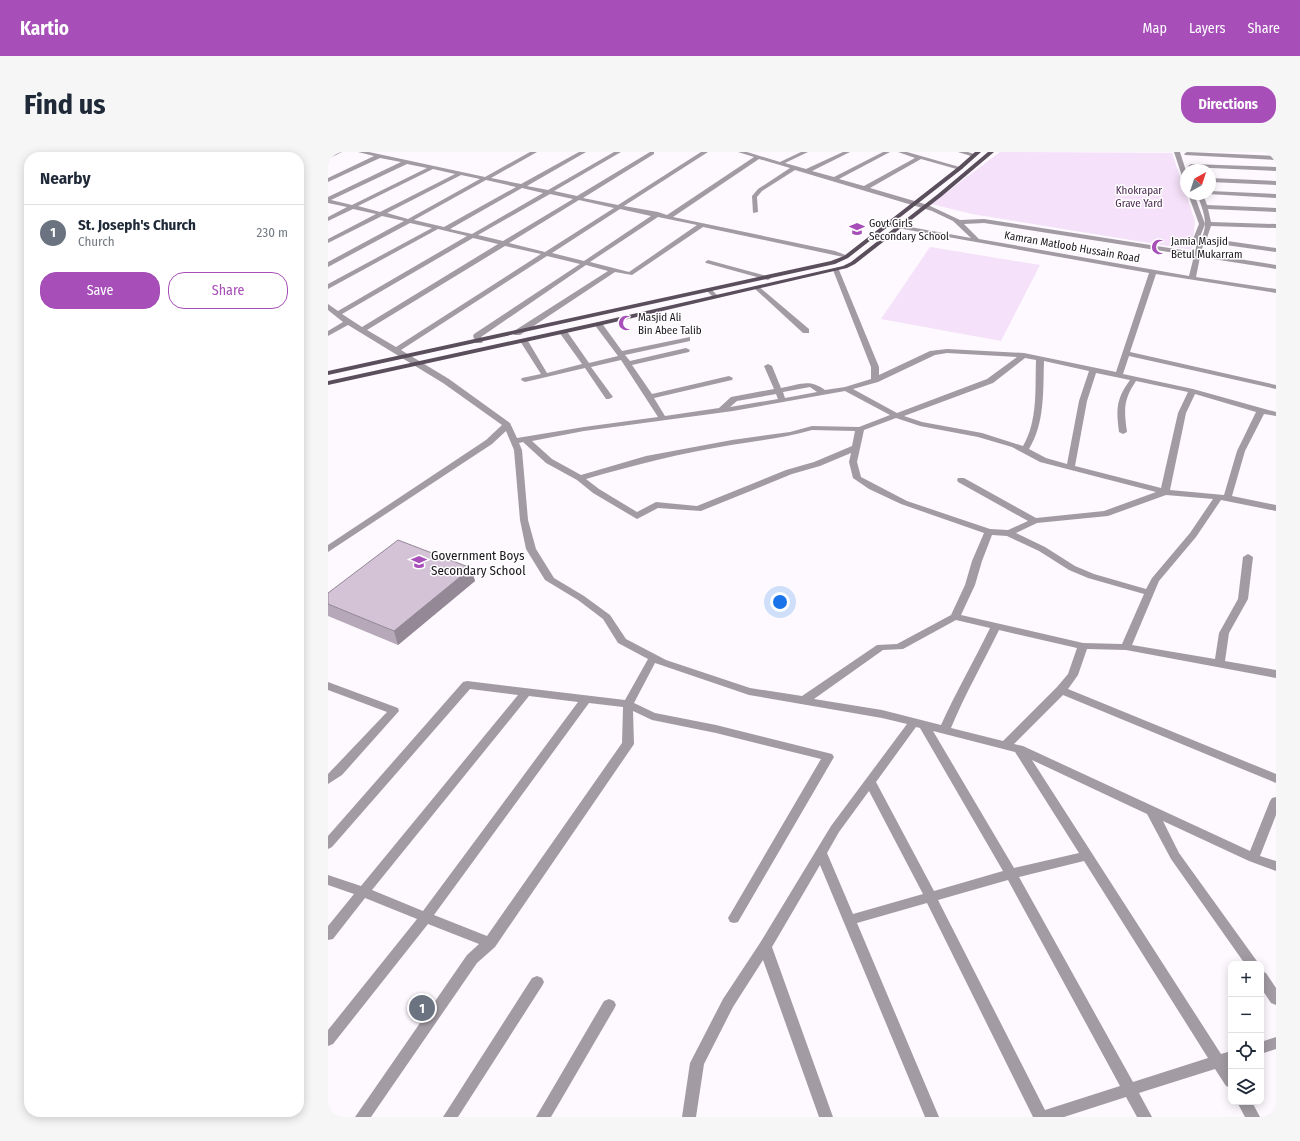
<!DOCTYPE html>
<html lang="en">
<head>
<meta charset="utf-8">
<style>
	:root { --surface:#fff; --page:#f6f6f7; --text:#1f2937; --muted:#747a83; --line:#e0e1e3; --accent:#a74eb9 }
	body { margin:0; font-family:"Fira Sans Condensed",sans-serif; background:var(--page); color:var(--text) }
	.controls { position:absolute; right:12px; bottom:12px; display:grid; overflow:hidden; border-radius:8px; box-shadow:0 2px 10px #0003 }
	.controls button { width:36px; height:36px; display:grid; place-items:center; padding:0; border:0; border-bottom:1px solid var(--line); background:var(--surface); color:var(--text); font:20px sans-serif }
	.compass { position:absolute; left:852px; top:12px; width:36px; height:36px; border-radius:50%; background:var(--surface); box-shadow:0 2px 10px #0003; rotate:39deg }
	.you { position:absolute; left:452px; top:450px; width:14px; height:14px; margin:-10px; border:3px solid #fff; border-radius:50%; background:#1a73e8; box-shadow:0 0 0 6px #1a73e833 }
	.badge { display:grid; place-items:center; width:26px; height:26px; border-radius:50%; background:var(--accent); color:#fff; font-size:13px; font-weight:700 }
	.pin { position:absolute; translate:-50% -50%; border:2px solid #fff; box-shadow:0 1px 4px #0006 }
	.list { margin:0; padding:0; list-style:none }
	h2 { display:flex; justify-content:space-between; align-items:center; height:52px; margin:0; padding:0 16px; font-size:17px }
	h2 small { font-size:13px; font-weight:400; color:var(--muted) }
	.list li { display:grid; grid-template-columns:26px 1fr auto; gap:12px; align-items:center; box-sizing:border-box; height:56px; padding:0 16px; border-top:1px solid var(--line) }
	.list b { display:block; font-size:15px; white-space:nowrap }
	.list p { margin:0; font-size:13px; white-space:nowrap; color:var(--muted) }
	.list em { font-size:13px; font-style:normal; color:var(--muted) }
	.actions { display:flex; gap:8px; padding:12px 16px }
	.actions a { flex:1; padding:9px 0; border:1px solid var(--accent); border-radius:16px; text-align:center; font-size:14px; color:var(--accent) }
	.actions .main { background:var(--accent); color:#fff }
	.icon { flex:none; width:22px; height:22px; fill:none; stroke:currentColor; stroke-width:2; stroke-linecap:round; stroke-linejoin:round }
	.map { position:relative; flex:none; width:948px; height:965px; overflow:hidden; border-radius:16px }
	header { display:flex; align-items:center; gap:24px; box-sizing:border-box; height:56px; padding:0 20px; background:var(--accent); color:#fff }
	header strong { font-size:19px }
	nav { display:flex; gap:22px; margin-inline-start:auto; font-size:14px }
	.intro { display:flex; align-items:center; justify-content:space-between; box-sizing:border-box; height:96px; padding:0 24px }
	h1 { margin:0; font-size:28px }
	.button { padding:10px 18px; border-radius:16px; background:var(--accent); color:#fff; font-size:14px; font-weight:700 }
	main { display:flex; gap:24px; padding:0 24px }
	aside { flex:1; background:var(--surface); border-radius:16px; box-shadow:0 2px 10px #0003 }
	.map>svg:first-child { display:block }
	.green { fill:#f5e1f9 }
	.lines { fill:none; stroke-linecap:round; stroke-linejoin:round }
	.minor { fill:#a29ba3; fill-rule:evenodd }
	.major { fill:#5a4e5c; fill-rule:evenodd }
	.wall { fill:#b6a8b9 }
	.shaded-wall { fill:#948896 }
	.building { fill:#d4c3d7; stroke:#948896 }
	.labels { text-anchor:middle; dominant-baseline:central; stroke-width:3; stroke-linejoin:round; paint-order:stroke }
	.far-park-label { font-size:11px; fill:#492750; stroke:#fff }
	.far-poi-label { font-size:11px; fill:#1b151c; stroke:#fff; text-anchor:start }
	.far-street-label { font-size:11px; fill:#1b151c; stroke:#fff }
	.poi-label { font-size:13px; fill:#1b151c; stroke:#fff; text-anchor:start }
</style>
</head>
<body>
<header>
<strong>Kartio</strong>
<nav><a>Map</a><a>Layers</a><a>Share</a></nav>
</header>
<div class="intro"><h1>Find us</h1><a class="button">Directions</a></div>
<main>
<aside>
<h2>Nearby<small></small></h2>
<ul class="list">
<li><span class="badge" style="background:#6b7280">1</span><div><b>St. Joseph's Church</b><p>Church</p></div><em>230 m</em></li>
</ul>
<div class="actions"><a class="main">Save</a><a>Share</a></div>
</aside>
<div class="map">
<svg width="948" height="965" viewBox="0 0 948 965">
	<rect width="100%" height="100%" fill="#fdf9fe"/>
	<g class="green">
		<polygon points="672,0 844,1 867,69 864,98 644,62 603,52"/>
		<polygon points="602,95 712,113 673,189 553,167"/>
	</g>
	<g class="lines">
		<g class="minor">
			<polygon points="7,0 14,0 0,7 0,3"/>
			<path d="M30 0H41L157 25 202 0H209L163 26 193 32 251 0H258L199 34 220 38 286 0H293L226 39 249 44 322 0H326V2L255 46 290 53 373 0H380L296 54 330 60 339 63 426 5 410 0H419L452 10 473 0H480L457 11 478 17 515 0H522L484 19 506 25 555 0H562L511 27 536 34 587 6 570 0H579L635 16 632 18 593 7 542 36 600 53 632 68 656 67 867 100 869 91 865 87 871 72 860 42H866L877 72 872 85H874C881 70 874 56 869 42H875L879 53 948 56V60L880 57 883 70 948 72V76L883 74 879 86 948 96V100L876 90 873 101 948 113V117L872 105 868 125 948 137V141L828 122 802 200 948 233V237L801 204 795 222 865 237 948 260V264L936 262 917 299 904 344 948 353V359L893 348 868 385 831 429 804 493 887 507 891 481 910 447 915 405 920 402 925 405 920 447 901 481 897 509 948 518V526L798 498 759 497 750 523 740 537 948 622V631L735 543 686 592 695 594 922 699 942 649 944 646 948 645V663L932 704 948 709V719L921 709 835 669 851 701 931 812H917L843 707 819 662 704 608 893 902 903 899V911L900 912 903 917V936L898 934 887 917 811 941 824 965H809L798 945 736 965H705L599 751 529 771 611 965H597L492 713 444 795 505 965H491L435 808 405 855 376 912 368 965H354L362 911 395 847 432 791 503 674 579 572 554 566 421 543 327 511 306 551 327 561 388 573 504 602 506 605 410 770 406 771 402 770 400 766 493 607 388 581 324 568 305 559 306 592 304 595 167 795 149 811 43 965H27L139 803 151 792 100 772 5 892 0 894V878L89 767 37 746 5 787 0 788V774L26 742 0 733V723L33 734 190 543 142 537 4 695 0 697V684L135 530 139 529 297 548 320 507 290 491 275 467 250 448 217 428 198 397 192 368 186 298 178 279 164 292 0 400V393L158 288 174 273 115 231 20 173 0 184V179L15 170 0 158V152L10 159 139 84 110 77 0 137V132L104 76 82 71 0 115V110L76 69 54 64 0 91V87L48 62 25 57 0 69V65L19 55 0 51V45L73 10 52 6 0 30V26L46 4ZM431 7 462 16 430 37 424 44 425 61 430 60 429 45 434 39 467 18 604 59 625 69 643 86 560 71 557 73 558 74 821 121 788 220 696 201 619 197 602 199 551 223V215L511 118 508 116 505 118 543 215V227L517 235 497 238C481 226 471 233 453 236L444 214 440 212 436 214 446 237 403 245 391 256 337 264 326 246 404 228 405 226 401 224 324 242 304 213 361 200 362 198 358 196 302 209 297 203 362 189V185L294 199 273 170H270L266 172 290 204 261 211 238 178H235L231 180 254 212 219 221 200 189 196 187 192 189 213 222 194 226 193 228 197 230 257 216 278 247H281L285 245 263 215 293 208 330 265 256 275 189 286 182 271 121 227 73 198 219 104 252 112 146 182 145 184 148 191H154L155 189 153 185 258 113 280 119 186 179V183H192L287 120 304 123 375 75 520 106V104L507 99 345 65ZM79 12 99 16 24 53 3 48ZM105 17 127 22 52 60 30 54ZM133 23 152 27 80 67 59 61ZM158 28 188 35 116 75 86 68ZM194 36 215 41 144 82 122 77ZM222 42 245 47 175 89 150 83ZM251 48 286 56 217 100 181 91ZM292 57 323 64 256 109 224 101ZM330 65 369 73 301 120 262 110ZM656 71 866 104 861 124 651 87 636 72ZM145 86 170 92 34 175 14 162ZM177 94 213 102 68 195 39 178ZM619 201 689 205 659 227 569 261 525 237 550 230 607 203ZM697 206 708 208C707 236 710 269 695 294L654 281 594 270 576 264 665 231ZM716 209 761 219 751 249 739 312 718 306 701 297C717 271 715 239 716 209ZM768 221 802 228C788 247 788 257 791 280L795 282 799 280C796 258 795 248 808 229L860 240 850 261 833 336 747 314 759 249ZM482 235 489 240 457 246 455 240ZM517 239 562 263 531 275 484 274 462 280 404 288 318 304 253 323 224 307 204 289 256 279 405 259ZM448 242 450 247 402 255 409 249ZM867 242 928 260 909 299 896 343 842 338 858 261ZM568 266 592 274 650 285 684 295 712 310 828 340 776 359 708 366 636 326H630L629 328 630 330 700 369 680 378 662 377 579 349 533 325 529 310 536 278ZM484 278 527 279 524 294 486 310 458 318 369 354 328 350 309 360 271 337 258 327C306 313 354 301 403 293 431 288 458 286 484 278ZM195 290 218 311 249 328 265 341 309 367 330 356 373 359 464 322 492 314 523 301 521 310 525 326 541 337 573 352 656 381 644 409 637 433 623 463 569 492 549 493 474 544 422 536 338 508 298 487 282 463 256 444 226 426 208 397 200 368 194 298 191 291ZM838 343 885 347 862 381 824 426 818 437 766 422 747 414 717 395 688 381 709 371 780 364ZM664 383 679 384 711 399 741 418 760 426 816 442 794 492 755 491 633 463 647 433 654 409ZM628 468 662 476C646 509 628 540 613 573L554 558 486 547 555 498 575 497ZM671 478 749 496 740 522 729 535 675 589 623 576C637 542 655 511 671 478ZM201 544 250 550 95 759 44 738ZM261 551 295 555 294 591 159 784 106 763ZM588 575 592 576 675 719 606 739 548 630ZM605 579 687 600 751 701 686 716ZM541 639 595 742 525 762 499 701 511 680ZM756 709 880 906 805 930 691 725ZM680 728 792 934 717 958 610 748Z"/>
			<polygon points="630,0 640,0 649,3 646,5"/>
			<polygon points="846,0 852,0 858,19 858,29 855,27"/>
			<polygon points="859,0 948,4 948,8 857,3 856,2"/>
			<polygon points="863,12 948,15 948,19 861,15 860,14"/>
			<polygon points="882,26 948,29 948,33 882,30"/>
			<polygon points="882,39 948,42 948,46 880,42 882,42"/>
			<polygon points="380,108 442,125 443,126 440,128 378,111 377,110"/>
			<polygon points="426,134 430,134 481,177 481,181 475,181 426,136"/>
			<polygon points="379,137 383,137 390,144 390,146 386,146 379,139"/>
			<polygon points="0,530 70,556 71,559 14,623 0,632 0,622 59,560 0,538"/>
			<polygon points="933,819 938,821 948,836 948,853 943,851 933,836"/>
			<polygon points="209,824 214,826 216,830 214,834 130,965 115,965 204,826"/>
			<polygon points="281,847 286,849 288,853 286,857 223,965 208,965 276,849"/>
			<polygon points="948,885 948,897 933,902 933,890"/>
			<polygon points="909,950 924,950 932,965 917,965"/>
		</g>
		<g class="major">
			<polygon points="647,0 653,0 634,17 520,106 507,112 0,223 0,219 503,109 516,104 630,15"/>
			<polygon points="660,0 666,0 614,44 527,112 519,116 270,174 0,233 0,229 270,170 515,114 523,110 610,42"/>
		</g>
	</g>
	<polygon class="wall" points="143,416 147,429 70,493 0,464 0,441"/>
	<polygon class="shaded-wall" points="143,416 147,429 70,493 66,479"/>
	<polygon class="building" points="70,388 143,416 66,479 0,452 0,441"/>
	<defs>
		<g id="school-bare" transform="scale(1.2)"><path d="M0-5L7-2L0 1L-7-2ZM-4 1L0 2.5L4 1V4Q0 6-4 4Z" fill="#a74eb9" stroke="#fff" stroke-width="2.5" paint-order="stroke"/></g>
		<g id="mosque-bare" transform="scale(1.2)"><path d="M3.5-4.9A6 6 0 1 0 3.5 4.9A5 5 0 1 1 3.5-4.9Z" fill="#a74eb9" stroke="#fff" stroke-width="2.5" paint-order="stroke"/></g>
	</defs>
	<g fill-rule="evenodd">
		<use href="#school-bare" x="529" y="77"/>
		<use href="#mosque-bare" x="831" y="95"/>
		<use href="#mosque-bare" x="298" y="171"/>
		<use href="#school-bare" x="91" y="410"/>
	</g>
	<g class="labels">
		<g class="far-park-label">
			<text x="811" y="38">Khokrapar<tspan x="811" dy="13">Grave Yard</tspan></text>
		</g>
		<g class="far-poi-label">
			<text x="541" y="71">Govt Girls<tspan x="541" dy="13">Secondary School</tspan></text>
			<text x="843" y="89">Jamia Masjid<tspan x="843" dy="13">Betul Mukarram</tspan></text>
			<text x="310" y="165">Masjid Ali<tspan x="310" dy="13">Bin Abee Talib</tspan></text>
		</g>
		<g class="far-street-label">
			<text transform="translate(744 95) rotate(10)">Kamran Matloob Hussain Road</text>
		</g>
		<g class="poi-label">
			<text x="103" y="403">Government Boys<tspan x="103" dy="15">Secondary School</tspan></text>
		</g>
	</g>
</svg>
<div class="controls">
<button>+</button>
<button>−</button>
<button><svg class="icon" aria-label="locate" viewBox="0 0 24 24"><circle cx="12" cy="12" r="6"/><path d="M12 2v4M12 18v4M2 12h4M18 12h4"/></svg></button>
<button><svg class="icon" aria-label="layers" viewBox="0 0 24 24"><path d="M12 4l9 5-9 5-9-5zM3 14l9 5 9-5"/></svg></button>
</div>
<svg class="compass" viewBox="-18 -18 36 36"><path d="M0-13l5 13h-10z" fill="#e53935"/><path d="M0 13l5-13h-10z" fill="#747a83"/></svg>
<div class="you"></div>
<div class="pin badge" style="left:94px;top:856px;background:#6b7280">1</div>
</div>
</main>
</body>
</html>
